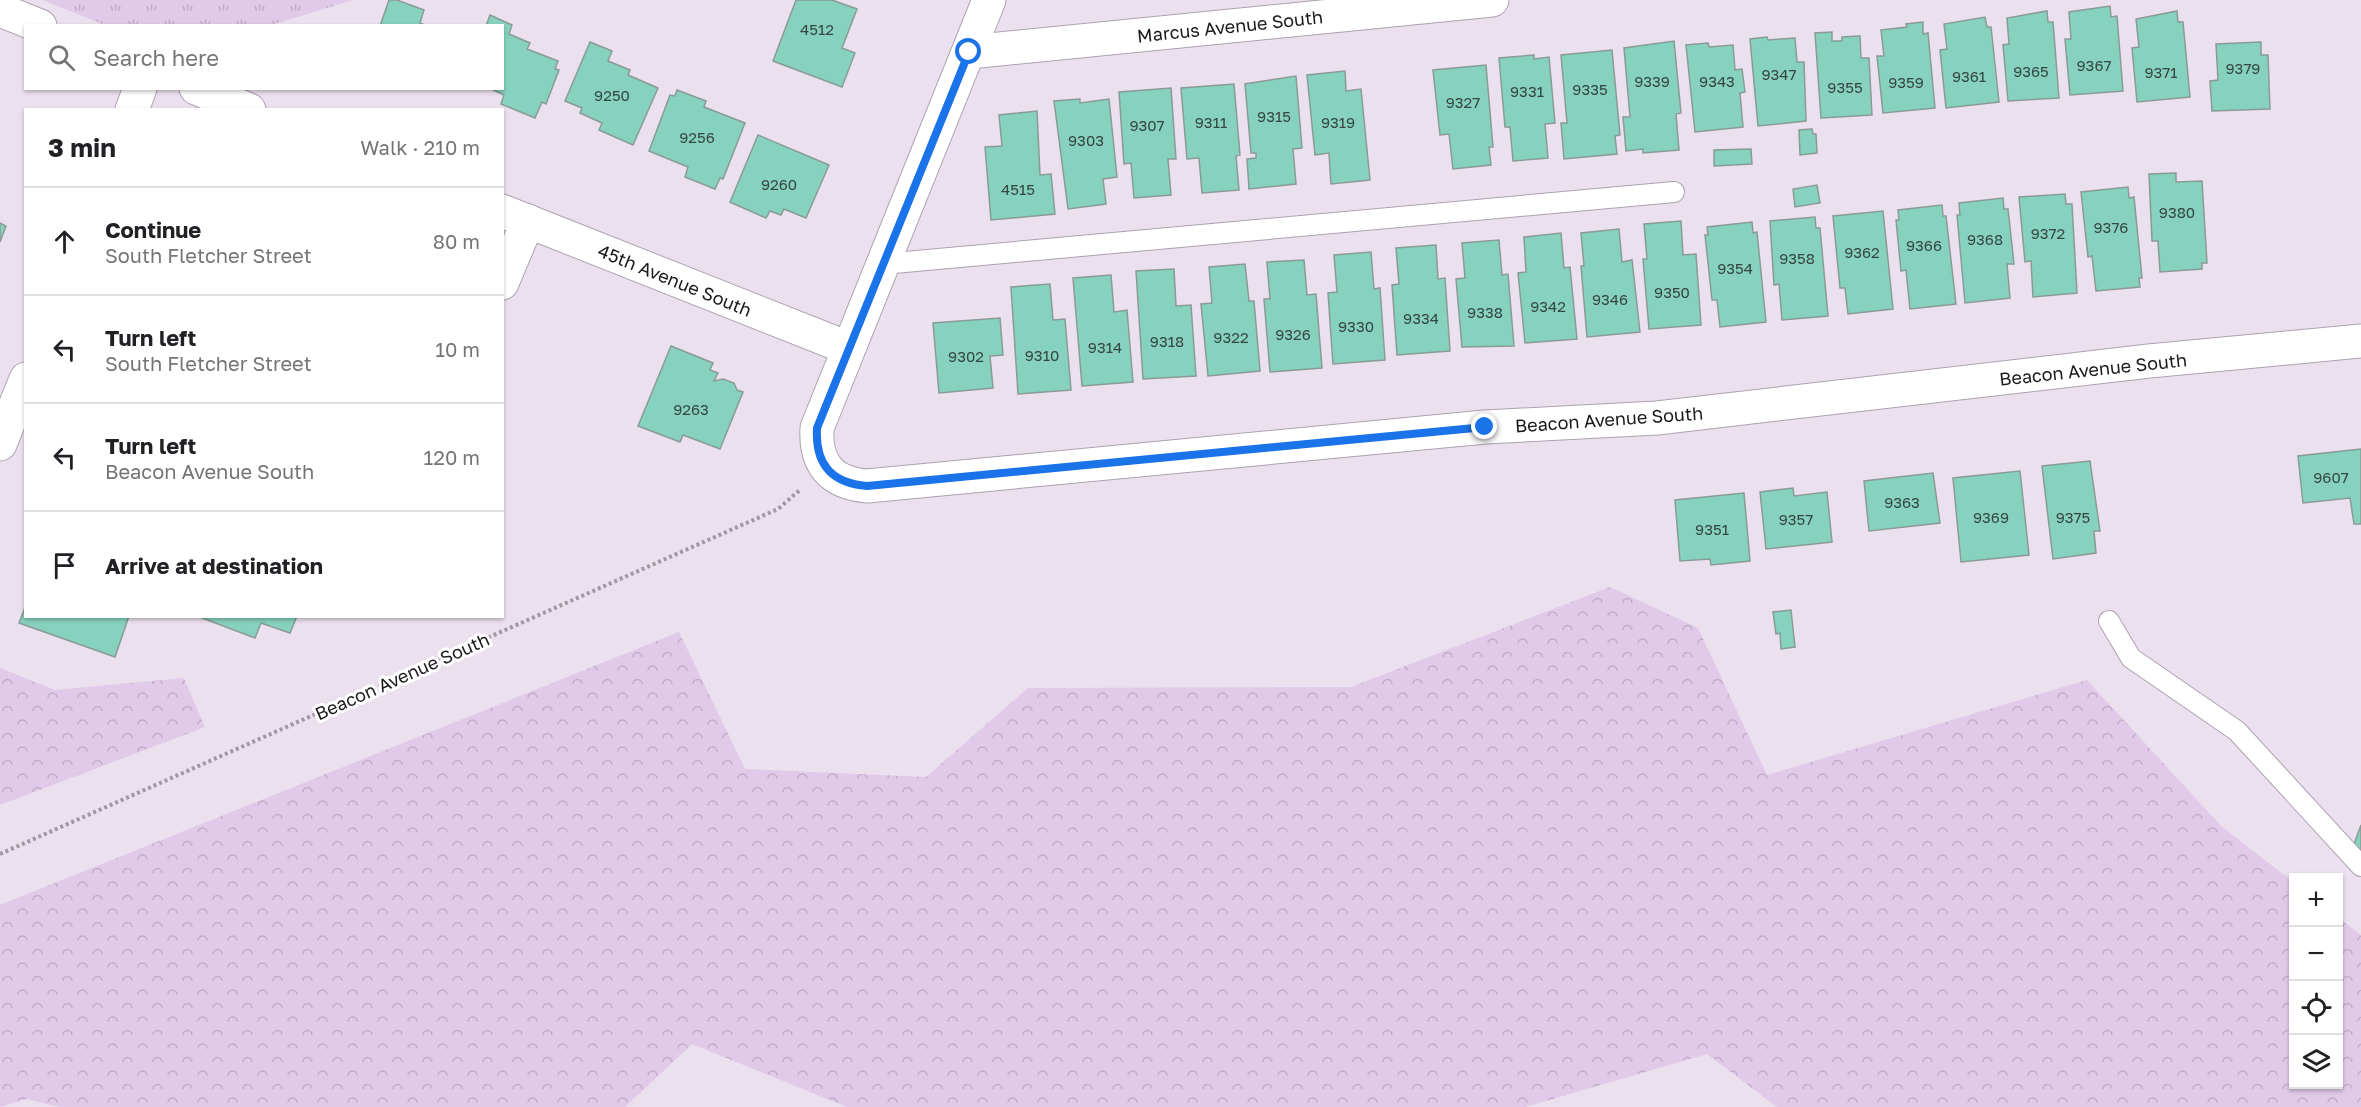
<!DOCTYPE html>
<html lang="en">
<head>
<meta charset="utf-8">
<style>
	:root { --surface:#fff; --page:#f6f6f6; --text:#202124; --muted:#757577; --line:#e0e0e0 }
	body { margin:0; font-family:"Golos Text",sans-serif; background:var(--page); color:var(--text) }
	.controls { position:absolute; right:18px; bottom:18px; display:grid; overflow:hidden; border-radius:0px; box-shadow:0 2px 4px #0004 }
	.controls button { width:54px; height:54px; display:grid; place-items:center; padding:0; border:0; border-bottom:2px solid var(--line); background:var(--surface); color:var(--text); font:30px sans-serif }
	.stop { position:absolute; width:18px; height:18px; margin:-14px; border:4px solid #1a73e8; border-radius:50%; background:#fff }
	.stop.end { background:#1a73e8; border-color:#fff; box-shadow:0 2px 6px #0008 }
	.list { margin:0; padding:0; list-style:none }
	h2 { display:flex; justify-content:space-between; align-items:center; height:78px; margin:0; padding:0 24px; font-size:26px }
	h2 small { font-size:20px; font-weight:400; color:var(--muted) }
	.list li { display:grid; grid-template-columns:39px 1fr auto; gap:18px; align-items:center; box-sizing:border-box; height:108px; padding:0 24px; border-top:2px solid var(--line) }
	.list b { display:block; font-size:22px; white-space:nowrap }
	.list p { margin:0; font-size:20px; white-space:nowrap; color:var(--muted) }
	.list em { font-size:20px; font-style:normal; color:var(--muted) }
	.icon { flex:none; width:33px; height:33px; fill:none; stroke:currentColor; stroke-width:2; stroke-linecap:round; stroke-linejoin:round }
	.map { position:relative; flex:none; width:2361px; height:1107px; overflow:hidden }
	.search { position:absolute; background:var(--surface); box-shadow:0 2px 4px #0004; left:24px; top:24px; width:480px; height:66px; display:flex; align-items:center; gap:15px; box-sizing:border-box; padding:0 21px; border-radius:0px; color:var(--muted); font-size:22px }
	.panel { position:absolute; background:var(--surface); box-shadow:0 2px 4px #0004; left:24px; top:108px; width:480px; height:510px; border-radius:0px }
	.map>svg:first-child { display:block }
	.grass { fill:url(#grass-tufts) }
	.forest { fill:url(#forest-crowns) }
	.building { fill:#86d2be; stroke:#899b96; stroke-width:1.5 }
	.lines { fill:none; stroke-linecap:round; stroke-linejoin:round }
	.lane-casing { stroke:#aca2b0; stroke-width:22 }
	.street-casing { stroke:#aca2b0; stroke-width:35 }
	.path { stroke:#a097a2; stroke-width:4; stroke-dasharray:3 3; stroke-linecap:butt }
	.lane { stroke:#fff; stroke-width:20 }
	.street { stroke:#fff; stroke-width:33 }
	.route { stroke:#1a73e8; stroke-width:8 }
	.labels { text-anchor:middle; dominant-baseline:central; stroke-width:6; stroke-linejoin:round; paint-order:stroke }
	.number-label { font-size:15px; fill:#364645 }
	.street-label { font-size:18px; fill:#1c181d; stroke:#fff }
</style>
</head>
<body>
<div class="map">
<svg width="2361" height="1107" viewBox="0 0 2361 1107">
	<defs>
		<pattern id="grass-tufts" width="24" height="20" patternUnits="userSpaceOnUse" patternTransform="scale(1.5)"><rect width="24" height="20" fill="#e0c9e9"/><path d="M3 7l-1-3M5 7V3M7 7l1-3M15 17l-1-3M17 17v-4M19 17l1-3" fill="none" stroke="#c0acc7"/></pattern>
		<pattern id="forest-crowns" width="20" height="18" patternUnits="userSpaceOnUse" patternTransform="scale(1.5)"><rect width="20" height="18" fill="#e0c9e9"/><path d="M2 6a3 3 0 1 1 6 0M12 15a3 3 0 1 1 6 0" fill="none" stroke="#c0acc7"/></pattern>
	</defs>
	<rect width="100%" height="100%" fill="#ebe0ee"/>
	<polygon class="grass" points="43,0 353,0 271,25 107,26"/>
	<g class="forest">
		<polygon points="1610,587 1698,628 1767,775 2087,680 2221,826 2293,882 2294,1084 2338,1084 2339,918 2361,935 2361,1107 1777,1107 1707,1054 1525,1107 847,1107 692,1044 625,1107 60,1107 26,1099 0,1107 0,905 679,632 745,769 926,777 1028,688 1351,687"/>
		<polygon points="0,668 55,690 184,678 205,727 0,805"/>
	</g>
	<g class="building">
		<polygon points="389,0 397,0 424,10 420,23 427,26 380,26"/>
		<polygon points="796,0 832,0 857,9 842,48 855,53 842,87 773,61"/>
		<polygon points="2110,6 2111,17 2117,16 2123,91 2070,95 2065,39 2071,39 2069,12"/>
		<polygon points="2047,11 2048,22 2053,22 2059,98 2008,101 2003,45 2009,44 2007,18"/>
		<polygon points="2177,11 2178,22 2183,22 2190,97 2137,102 2132,48 2139,47 2136,19"/>
		<polygon points="490,15 512,25 509,34 530,43 527,49 558,61 555,69 559,70 546,104 542,102 535,118 501,104 504,95 489,88 502,88 502,26 486,26"/>
		<polygon points="1985,17 1987,27 1991,27 1999,102 1946,108 1940,50 1947,49 1944,24"/>
		<polygon points="1923,22 1923,34 1928,33 1935,108 1883,113 1877,56 1884,56 1881,30 1907,27 1906,24"/>
		<polygon points="1832,32 1832,41 1842,41 1842,37 1860,36 1861,58 1869,58 1872,115 1821,118 1815,33"/>
		<polygon points="1767,37 1768,40 1795,38 1797,62 1804,62 1806,121 1758,126 1750,39"/>
		<polygon points="1674,41 1681,113 1676,114 1679,150 1643,153 1643,149 1626,151 1623,117 1630,117 1624,48"/>
		<polygon points="590,42 612,51 608,61 630,70 628,75 658,88 633,145 599,130 602,123 580,113 582,108 565,101"/>
		<polygon points="2261,42 2261,55 2268,55 2270,109 2212,111 2210,81 2218,80 2216,44"/>
		<polygon points="1708,43 1709,47 1733,45 1735,70 1742,69 1745,92 1740,93 1743,127 1695,132 1686,45"/>
		<polygon points="1612,50 1620,135 1615,136 1617,154 1564,159 1561,123 1567,123 1561,55"/>
		<polygon points="1534,55 1534,59 1549,57 1555,123 1545,124 1548,158 1513,161 1510,127 1505,127 1499,58"/>
		<polygon points="1486,65 1493,147 1489,147 1491,165 1453,169 1449,134 1440,135 1433,70"/>
		<polygon points="1345,71 1346,91 1361,89 1370,180 1331,184 1329,153 1315,155 1307,75"/>
		<polygon points="1296,76 1302,148 1293,149 1296,184 1249,189 1247,159 1256,158 1256,153 1251,153 1245,84"/>
		<polygon points="1234,84 1240,155 1236,156 1239,190 1202,193 1199,158 1187,159 1181,88"/>
		<polygon points="1171,88 1176,159 1168,159 1171,195 1134,198 1131,163 1124,164 1119,92"/>
		<polygon points="677,90 706,101 704,107 745,123 723,179 720,178 715,189 685,177 688,167 649,151 670,95 675,96"/>
		<polygon points="1080,99 1080,103 1109,99 1117,177 1103,179 1106,204 1068,209 1054,101"/>
		<polygon points="1037,111 1040,175 1051,174 1055,214 991,220 985,147 1002,146 999,115"/>
		<polygon points="1812,129 1813,134 1816,134 1817,153 1800,155 1799,130"/>
		<polygon points="758,135 829,165 806,218 784,209 781,215 770,211 766,218 730,202"/>
		<polygon points="1751,149 1752,164 1714,166 1714,150"/>
		<polygon points="2176,173 2176,182 2202,181 2207,263 2202,263 2202,269 2160,272 2158,241 2152,241 2149,174"/>
		<polygon points="1817,185 1820,203 1795,207 1793,189"/>
		<polygon points="2128,187 2129,198 2134,197 2142,278 2139,278 2140,287 2096,291 2092,256 2088,257 2081,192"/>
		<polygon points="2065,194 2066,204 2072,204 2077,293 2033,297 2031,261 2025,262 2019,197"/>
		<polygon points="2003,198 2004,209 2008,209 2014,264 2007,264 2010,298 1965,303 1957,215 1960,215 1959,203"/>
		<polygon points="1942,205 1943,216 1946,216 1956,304 1910,309 1906,270 1901,271 1896,220 1899,220 1898,210"/>
		<polygon points="1883,211 1893,309 1848,314 1845,288 1840,288 1833,216"/>
		<polygon points="1815,217 1816,228 1820,228 1828,316 1782,320 1779,284 1774,285 1770,221"/>
		<polygon points="1681,221 1683,255 1696,254 1701,325 1649,329 1643,259 1647,259 1644,224"/>
		<polygon points="1752,222 1753,233 1757,232 1766,322 1720,327 1717,300 1712,300 1705,235 1708,235 1707,227"/>
		<polygon points="0,223 6,226 0,242"/>
		<polygon points="1619,229 1622,262 1632,260 1640,332 1587,337 1581,266 1584,266 1581,233"/>
		<polygon points="1561,233 1564,268 1570,267 1577,339 1525,343 1518,273 1526,272 1524,237"/>
		<polygon points="1499,240 1502,275 1508,274 1514,346 1462,347 1456,279 1465,278 1462,243"/>
		<polygon points="1436,245 1438,279 1445,278 1450,351 1397,355 1392,285 1399,284 1396,248"/>
		<polygon points="1371,252 1374,289 1380,288 1385,360 1333,364 1328,293 1337,292 1334,255"/>
		<polygon points="1304,260 1307,295 1316,294 1322,368 1270,372 1264,299 1270,299 1267,262"/>
		<polygon points="1245,264 1249,301 1254,301 1260,371 1208,376 1201,304 1212,303 1209,267"/>
		<polygon points="1174,269 1176,306 1191,305 1196,376 1143,379 1136,271"/>
		<polygon points="1111,275 1114,312 1127,310 1133,382 1082,386 1073,278"/>
		<polygon points="1050,284 1053,320 1065,319 1071,390 1018,394 1011,287"/>
		<polygon points="1000,318 1003,355 990,356 993,388 939,393 933,323"/>
		<polygon points="671,346 713,363 710,370 718,373 714,381 723,379 734,383 737,390 743,392 720,449 683,435 680,442 638,426"/>
		<polygon points="2361,449 2361,524 2354,524 2350,498 2303,503 2298,456"/>
		<polygon points="2090,461 2100,531 2094,531 2096,553 2053,559 2042,466"/>
		<polygon points="2020,471 2029,555 1961,562 1953,478"/>
		<polygon points="1933,473 1940,523 1869,531 1864,481"/>
		<polygon points="1793,488 1794,496 1827,492 1832,542 1766,549 1760,492"/>
		<polygon points="1744,493 1750,561 1711,565 1710,559 1680,561 1675,500"/>
		<polygon points="26,605 26,616 129,616 115,657 19,623"/>
		<polygon points="1791,610 1795,647 1781,649 1780,633 1776,634 1773,612"/>
		<polygon points="197,616 297,616 290,633 261,623 255,638"/>
		<polygon points="2361,825 2361,850 2353,847"/>
	</g>
	<g class="lines">
		<g class="lane-casing">
			<g id="lane">
				<polyline points="883,264 1674,192"/>
				<polyline points="2109,621 2131,658 2237,731 2361,866"/>
			</g>
		</g>
		<g class="street-casing">
			<g id="street">
				<path d="M989 0 817 428C815 464 831 483 867 486L1485 427 1657 418 2149 361 2361 341"/>
				<polyline points="0,10 40,26"/>
				<polyline points="969,52 1492,0"/>
				<polyline points="196,88 249,110"/>
				<polyline points="132,110 140,88"/>
				<polyline points="502,211 848,348"/>
				<polyline points="502,283 528,221"/>
				<polyline points="0,444 26,379"/>
			</g>
		</g>
		<polyline class="path" points="0,854 778,509 801,489"/>
		<use href="#lane" class="lane"/>
		<use href="#street" class="street"/>
	</g>
	<g class="lines">
		<path class="route" d="M969 52 817 428C815 464 831 483 867 486L1485 427"/>
	</g>
	<g class="labels">
		<g class="number-label">
			<text x="817" y="29">4512</text>
			<text x="2094" y="65">9367</text>
			<text x="2243" y="68">9379</text>
			<text x="2031" y="71">9365</text>
			<text x="2161" y="72">9371</text>
			<text x="1779" y="74">9347</text>
			<text x="1969" y="76">9361</text>
			<text x="1652" y="81">9339</text>
			<text x="1717" y="81">9343</text>
			<text x="1906" y="82">9359</text>
			<text x="1845" y="87">9355</text>
			<text x="1590" y="89">9335</text>
			<text x="1527" y="91">9331</text>
			<text x="612" y="95">9250</text>
			<text x="1463" y="102">9327</text>
			<text x="1274" y="116">9315</text>
			<text x="1211" y="122">9311</text>
			<text x="1338" y="122">9319</text>
			<text x="1147" y="125">9307</text>
			<text x="697" y="137">9256</text>
			<text x="1086" y="140">9303</text>
			<text x="779" y="184">9260</text>
			<text x="1018" y="189">4515</text>
			<text x="2177" y="212">9380</text>
			<text x="2111" y="227">9376</text>
			<text x="2048" y="233">9372</text>
			<text x="1985" y="239">9368</text>
			<text x="1924" y="245">9366</text>
			<text x="1862" y="252">9362</text>
			<text x="1797" y="258">9358</text>
			<text x="1735" y="268">9354</text>
			<text x="1672" y="292">9350</text>
			<text x="1610" y="299">9346</text>
			<text x="1548" y="306">9342</text>
			<text x="1485" y="312">9338</text>
			<text x="1421" y="318">9334</text>
			<text x="1356" y="326">9330</text>
			<text x="1293" y="334">9326</text>
			<text x="1231" y="337">9322</text>
			<text x="1167" y="341">9318</text>
			<text x="1105" y="347">9314</text>
			<text x="1042" y="355">9310</text>
			<text x="966" y="356">9302</text>
			<text x="691" y="409">9263</text>
			<text x="2331" y="477">9607</text>
			<text x="1902" y="502">9363</text>
			<text x="1991" y="517">9369</text>
			<text x="2073" y="517">9375</text>
			<text x="1796" y="519">9357</text>
			<text x="1712" y="529">9351</text>
		</g>
		<g class="street-label">
			<text transform="translate(1230 26) rotate(-6)">Marcus Avenue South</text>
			<text transform="translate(675 280) rotate(22)">45th Avenue South</text>
			<text transform="translate(2093 369) rotate(-6)">Beacon Avenue South</text>
			<text transform="translate(1609 419) rotate(-4)">Beacon Avenue South</text>
			<text transform="translate(402 676) rotate(-24)">Beacon Avenue South</text>
		</g>
	</g>
</svg>
<div class="controls">
<button>+</button>
<button>−</button>
<button><svg class="icon" aria-label="locate" viewBox="0 0 24 24"><circle cx="12" cy="12" r="6"/><path d="M12 2v4M12 18v4M2 12h4M18 12h4"/></svg></button>
<button><svg class="icon" aria-label="layers" viewBox="0 0 24 24"><path d="M12 4l9 5-9 5-9-5zM3 14l9 5 9-5"/></svg></button>
</div>
<div class="stop" style="left:969px;top:52px"></div>
<div class="stop end" style="left:1485px;top:427px"></div>
<div class="search"><svg class="icon" aria-label="search" viewBox="0 0 24 24"><circle cx="10" cy="10" r="6"/><path d="M15 15l6 6"/></svg>Search here</div>
<section class="panel">
<h2>3 min<small>Walk · 210 m</small></h2>
<ul class="list">
<li><svg class="icon" aria-label="ahead" viewBox="0 0 24 24"><path d="M12 20V5M6 11l6-6 6 6"/></svg><div><b>Continue</b><p>South Fletcher Street</p></div><em>80 m</em></li>
<li><svg class="icon" aria-label="left" viewBox="0 0 24 24"><path d="M17 20v-9H6M10 6l-5 5 5 5"/></svg><div><b>Turn left</b><p>South Fletcher Street</p></div><em>10 m</em></li>
<li><svg class="icon" aria-label="left" viewBox="0 0 24 24"><path d="M17 20v-9H6M10 6l-5 5 5 5"/></svg><div><b>Turn left</b><p>Beacon Avenue South</p></div><em>120 m</em></li>
<li><svg class="icon" aria-label="arrive" viewBox="0 0 24 24"><path d="M6 21V4h12l-3 4 3 4H6"/></svg><div><b>Arrive at destination</b></div></li>
</ul>
</section>
</div>
</body>
</html>
